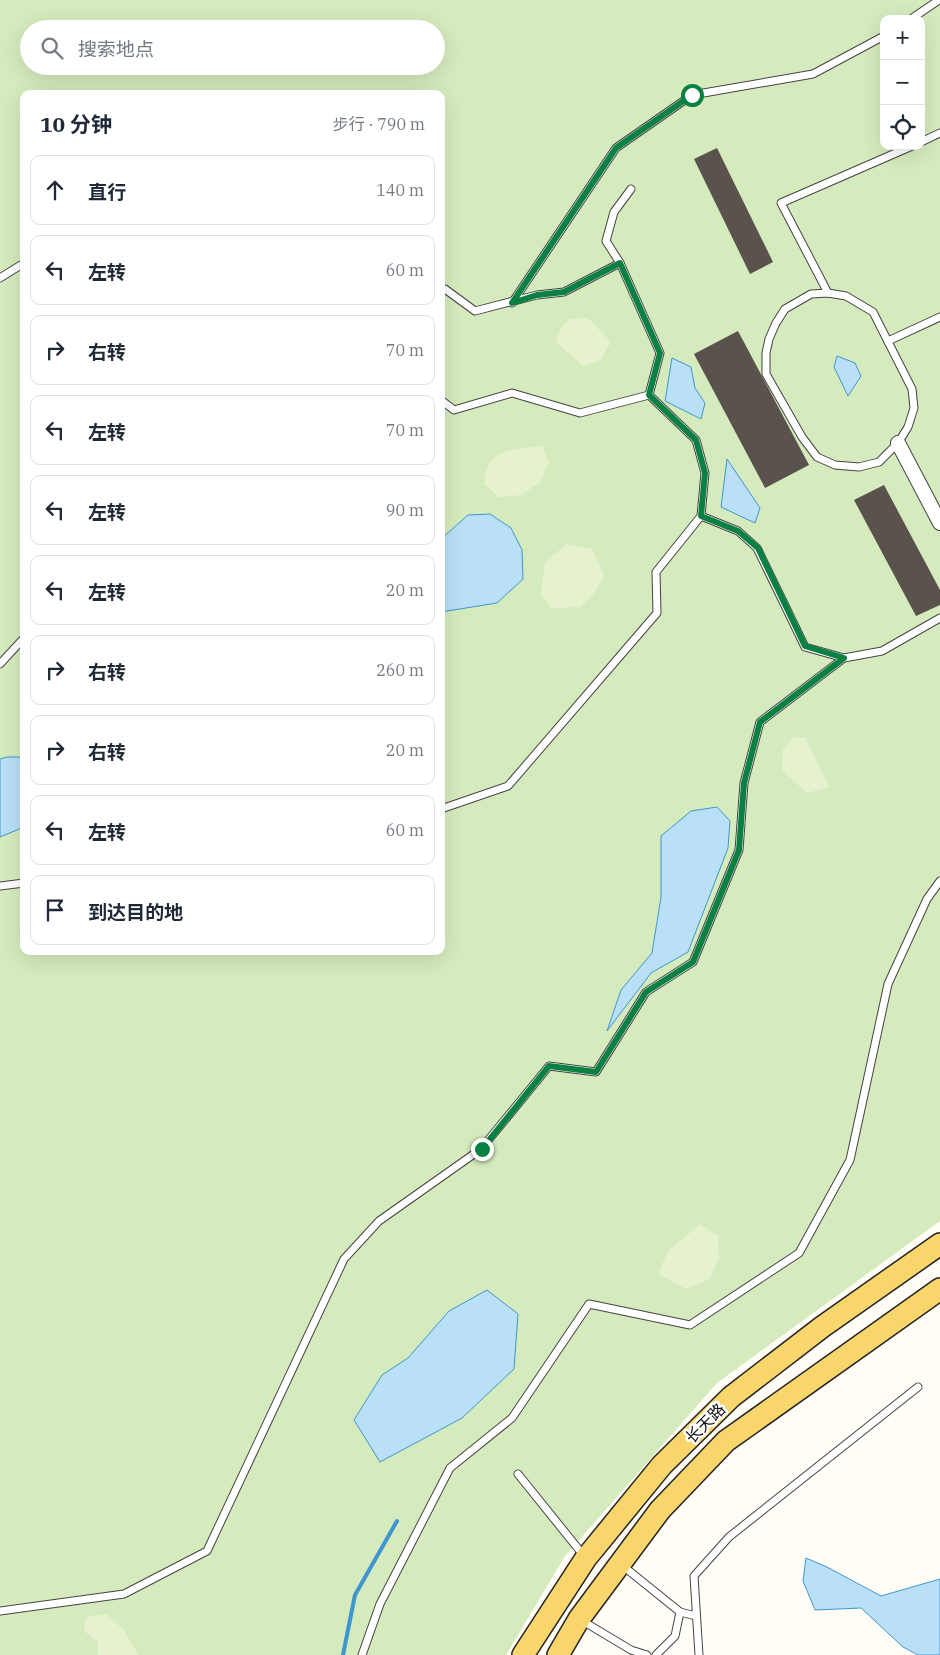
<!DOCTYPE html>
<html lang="zh">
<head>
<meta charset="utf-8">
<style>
	:root { --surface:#fff; --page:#f2f2f3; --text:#1f2937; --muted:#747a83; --line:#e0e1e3 }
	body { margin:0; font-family:"IBM Plex Serif","Noto Sans SC",serif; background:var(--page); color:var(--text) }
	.controls { position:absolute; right:15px; top:15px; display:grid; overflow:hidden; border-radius:10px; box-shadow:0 5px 20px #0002 }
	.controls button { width:45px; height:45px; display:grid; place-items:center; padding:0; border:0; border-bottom:1px solid var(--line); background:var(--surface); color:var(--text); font:25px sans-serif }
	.stop { position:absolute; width:15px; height:15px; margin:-11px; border:4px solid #0b8043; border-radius:50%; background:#fff }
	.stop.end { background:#0b8043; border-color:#fff; box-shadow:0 1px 5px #0008 }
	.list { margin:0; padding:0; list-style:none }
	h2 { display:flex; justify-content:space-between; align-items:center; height:65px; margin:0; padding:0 20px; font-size:21px }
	h2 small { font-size:16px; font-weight:400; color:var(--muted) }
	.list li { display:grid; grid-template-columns:32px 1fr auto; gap:15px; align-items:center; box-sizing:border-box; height:70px; margin:0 10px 10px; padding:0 10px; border:1px solid var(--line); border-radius:10px }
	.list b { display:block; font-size:19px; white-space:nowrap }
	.list em { font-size:16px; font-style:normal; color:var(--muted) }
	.icon { flex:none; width:28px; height:28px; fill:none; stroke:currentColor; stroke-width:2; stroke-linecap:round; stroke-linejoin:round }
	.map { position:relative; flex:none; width:940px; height:1655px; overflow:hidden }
	.search { position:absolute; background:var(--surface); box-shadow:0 5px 20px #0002; left:20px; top:20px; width:425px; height:55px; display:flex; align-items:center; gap:12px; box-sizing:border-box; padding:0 18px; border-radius:28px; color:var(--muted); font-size:19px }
	.panel { position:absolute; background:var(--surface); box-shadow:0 5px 20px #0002; left:20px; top:90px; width:425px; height:865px; border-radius:10px }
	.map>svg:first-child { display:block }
	.green { fill:#d5ebbd; fill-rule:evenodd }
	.pitch { fill:#e6f2cf }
	.water { fill:#b9e0f7; stroke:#3f96cf }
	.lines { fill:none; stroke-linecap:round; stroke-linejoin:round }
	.stream { stroke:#3f96cf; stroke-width:4 }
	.building { fill:#5a524d }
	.service-casing { stroke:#444; stroke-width:9 }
	.minor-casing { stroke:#444; stroke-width:16 }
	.primary-casing { stroke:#222; stroke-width:24 }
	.service { stroke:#fff; stroke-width:7 }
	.minor { stroke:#fff; stroke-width:14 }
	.primary { stroke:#f9d66b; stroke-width:21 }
	.route { stroke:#0b8043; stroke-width:6 }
	.labels { text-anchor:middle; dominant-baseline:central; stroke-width:5; stroke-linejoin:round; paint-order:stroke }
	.street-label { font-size:16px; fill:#111; stroke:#fff }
</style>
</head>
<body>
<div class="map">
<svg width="940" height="1655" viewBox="0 0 940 1655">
	<rect width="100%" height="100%" fill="#fffdf5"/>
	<path class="green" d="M0 0H940V1221L717 1383 565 1556 506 1655H0ZM884 19H921V146H884ZM29 29H436V66H29ZM24 94H441V951H24Z"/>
	<g class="pitch">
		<polygon points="588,318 611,342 600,361 583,366 556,342 559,331 569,319"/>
		<path d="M542 446 549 462 540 482 521 495 499 497 484 484C485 479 485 472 487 468 496 447 523 448 542 446Z"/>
		<polygon points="567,544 592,549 604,575 595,592 581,607 551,608 541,594 545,562"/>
		<polygon points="794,737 805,737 829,787 807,793 782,770 783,749"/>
		<polygon points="700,1224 718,1236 719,1258 710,1279 686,1289 658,1274 668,1251"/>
		<polygon points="106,1614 124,1630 138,1654 137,1655 98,1655 98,1642 84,1631 86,1617"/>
	</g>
	<g class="water">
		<polygon points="837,356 855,363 861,376 848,396 834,367"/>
		<polygon points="672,358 691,367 695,388 705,403 701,419 665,401"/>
		<polygon points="727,459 760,508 755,523 721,507"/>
		<polygon points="490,514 511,528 522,550 523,579 497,603 441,612 441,539 468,515"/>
		<polygon points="7,757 19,757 24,761 24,826 17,830 0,837 0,759"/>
		<polygon points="717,807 730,821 728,848 688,952 651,973 607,1031 621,990 652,953 661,897 661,836 691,811"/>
		<polygon points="487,1290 518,1314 514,1369 462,1418 380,1462 354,1420 382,1375 408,1358 449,1311"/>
		<polygon points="806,1558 827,1567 881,1596 940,1579 940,1655 918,1655 903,1647 861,1608 815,1610 803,1581"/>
	</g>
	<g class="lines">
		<polyline class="stream" points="343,1655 355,1595 397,1521"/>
	</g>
	<g class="building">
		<polygon points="717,148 773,262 750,274 694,159"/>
		<polygon points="738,331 809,465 765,488 694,354"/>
		<polygon points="884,485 940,590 940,605 916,616 854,500"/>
	</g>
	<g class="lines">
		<g class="service-casing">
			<g id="service">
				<polyline points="911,19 939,0"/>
				<polyline points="921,142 940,133"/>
				<polyline points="631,189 614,212 606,241 620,263 660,353 649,395 696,440 705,473 701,516 738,531 757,548 805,647 844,658 882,651 940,618"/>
				<polyline points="0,278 24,263"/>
				<polyline points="441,289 445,289 475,311 537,295 564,292 620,263"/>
				<polygon points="828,293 846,296 873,312 912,389 914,408 908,427 898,443 879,462 859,467 835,465 817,457 802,437 766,374 766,353 769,339 776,323 785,309 811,294"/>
				<polyline points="828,293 781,203 912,146"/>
				<polyline points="512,303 616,148 692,95 813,74 884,36"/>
				<polyline points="888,341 940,317"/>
				<polyline points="441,400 454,410 512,393 580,413 649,395"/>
				<polyline points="0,664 24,638"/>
				<polyline points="441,809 508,786 657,613 656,572 701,516"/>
				<polyline points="0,886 24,883"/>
				<polyline points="518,1474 584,1556"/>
				<polyline points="623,1566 680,1612 675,1636 656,1655"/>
				<polyline points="0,1611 124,1594 207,1551 344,1259 379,1221 481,1149 549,1066 596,1072 646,992 693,962 739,850 744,783 760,722 844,658"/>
				<polyline points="680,1612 696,1616"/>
				<polyline points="581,1620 631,1650 647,1655"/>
				<polyline points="362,1655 380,1604 450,1468 512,1418 589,1304 690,1325 799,1253 850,1160 888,984 927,899 940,881"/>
				<polyline points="699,1655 694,1576 729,1537 918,1387"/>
			</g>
		</g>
		<g class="minor-casing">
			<polyline id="minor" points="898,443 940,523"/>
		</g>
		<g class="primary-casing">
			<g id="primary">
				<polyline points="523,1655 586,1558 662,1465 731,1397 822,1327 940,1244"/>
				<polyline points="558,1655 579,1619 660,1510 726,1441 940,1289"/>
			</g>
		</g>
		<use href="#service" class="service"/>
		<use href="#minor" class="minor"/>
		<use href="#primary" class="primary"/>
	</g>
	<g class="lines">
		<polyline class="route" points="482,1149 549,1066 596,1072 646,992 693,962 739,850 744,783 760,722 844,658 805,646 758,548 738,531 701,516 705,473 696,440 649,395 660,353 620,263 564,292 537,295 512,303 616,148 692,95"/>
	</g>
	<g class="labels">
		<g class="street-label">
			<text transform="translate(705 1423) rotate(-45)">长天路</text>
		</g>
	</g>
</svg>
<div class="controls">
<button>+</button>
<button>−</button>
<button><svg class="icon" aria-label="locate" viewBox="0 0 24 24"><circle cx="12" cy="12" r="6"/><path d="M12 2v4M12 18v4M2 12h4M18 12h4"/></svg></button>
</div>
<div class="stop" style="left:692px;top:95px"></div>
<div class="stop end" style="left:482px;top:1149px"></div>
<div class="search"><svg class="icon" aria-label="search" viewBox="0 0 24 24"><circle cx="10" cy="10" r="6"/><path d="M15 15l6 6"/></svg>搜索地点</div>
<section class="panel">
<h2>10 分钟<small>步行 · 790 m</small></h2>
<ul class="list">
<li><svg class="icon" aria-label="ahead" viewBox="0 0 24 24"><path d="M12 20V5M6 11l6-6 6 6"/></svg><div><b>直行</b></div><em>140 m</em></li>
<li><svg class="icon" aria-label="left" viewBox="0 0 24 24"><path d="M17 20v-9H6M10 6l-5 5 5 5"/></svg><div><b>左转</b></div><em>60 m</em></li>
<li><svg class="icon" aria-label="right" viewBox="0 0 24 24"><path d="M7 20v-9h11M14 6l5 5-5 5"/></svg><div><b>右转</b></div><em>70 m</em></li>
<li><svg class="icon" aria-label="left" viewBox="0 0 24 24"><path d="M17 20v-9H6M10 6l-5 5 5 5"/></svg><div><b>左转</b></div><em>70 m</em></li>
<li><svg class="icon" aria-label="left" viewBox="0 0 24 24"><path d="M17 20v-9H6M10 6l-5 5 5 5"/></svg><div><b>左转</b></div><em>90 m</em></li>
<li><svg class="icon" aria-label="left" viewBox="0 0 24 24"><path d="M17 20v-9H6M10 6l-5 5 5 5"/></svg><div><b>左转</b></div><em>20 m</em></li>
<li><svg class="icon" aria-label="right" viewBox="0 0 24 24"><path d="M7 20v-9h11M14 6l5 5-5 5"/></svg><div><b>右转</b></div><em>260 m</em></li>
<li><svg class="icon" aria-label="right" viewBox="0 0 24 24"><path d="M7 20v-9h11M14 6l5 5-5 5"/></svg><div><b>右转</b></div><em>20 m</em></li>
<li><svg class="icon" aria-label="left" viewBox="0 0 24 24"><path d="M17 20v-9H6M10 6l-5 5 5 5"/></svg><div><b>左转</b></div><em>60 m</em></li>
<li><svg class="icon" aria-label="arrive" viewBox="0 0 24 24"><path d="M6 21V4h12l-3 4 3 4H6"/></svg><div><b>到达目的地</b></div></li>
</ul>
</section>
</div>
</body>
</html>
